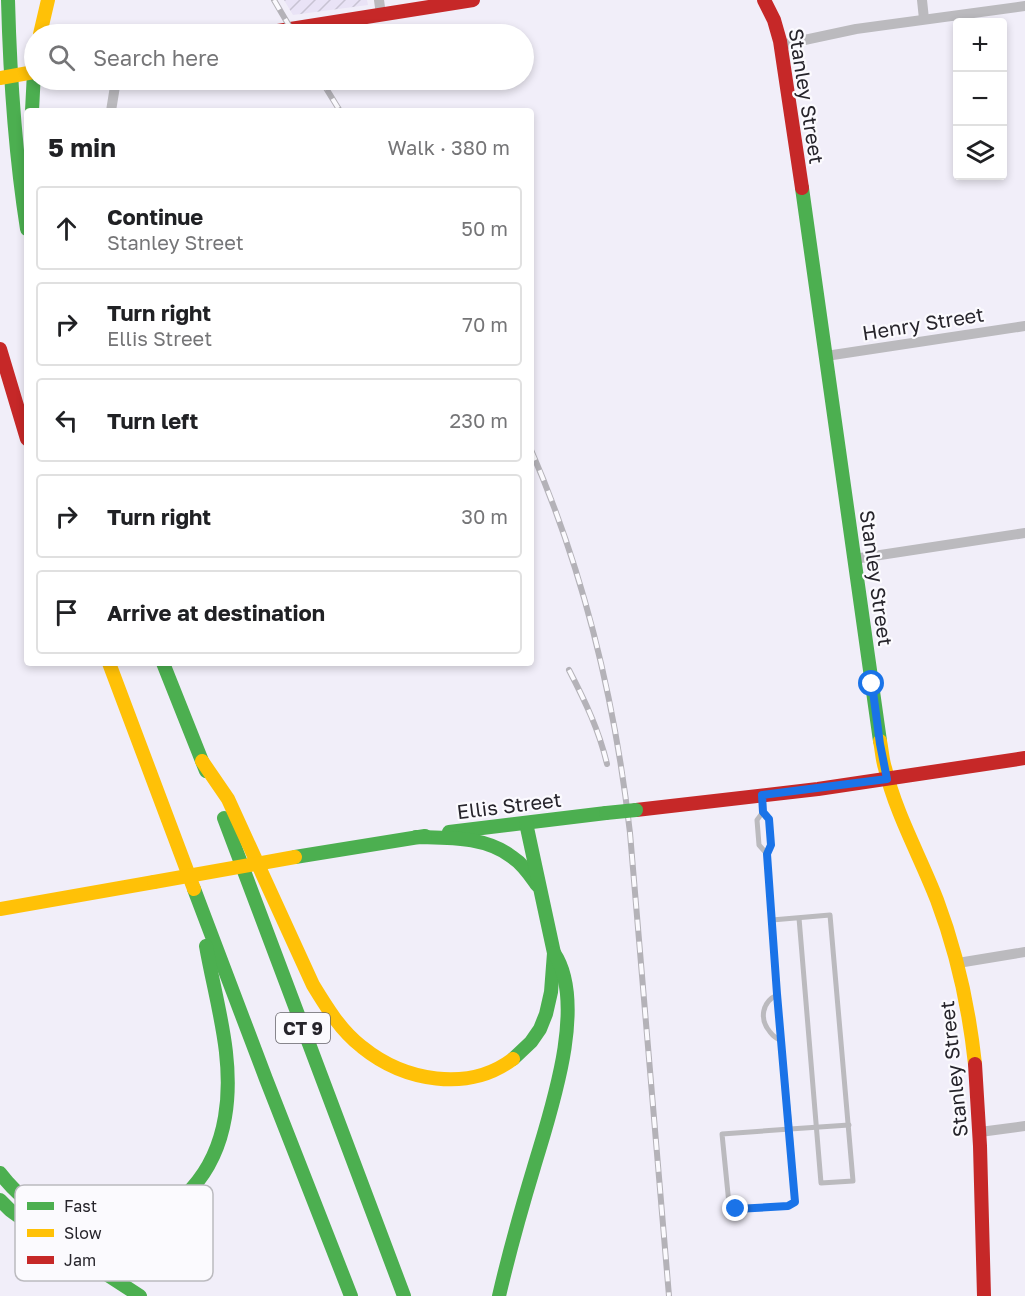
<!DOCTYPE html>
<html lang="en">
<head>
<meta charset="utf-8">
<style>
	:root { --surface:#fff; --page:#f6f6f6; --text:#202124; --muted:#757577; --line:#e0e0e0 }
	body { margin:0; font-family:"Golos Text",sans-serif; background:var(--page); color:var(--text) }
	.controls { position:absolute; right:18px; top:18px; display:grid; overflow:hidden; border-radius:6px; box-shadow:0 3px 9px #0003 }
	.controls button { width:54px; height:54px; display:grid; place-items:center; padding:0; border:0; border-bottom:2px solid var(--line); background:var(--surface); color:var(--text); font:30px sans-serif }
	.stop { position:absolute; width:18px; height:18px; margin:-14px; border:4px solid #1a73e8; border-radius:50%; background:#fff }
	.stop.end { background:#1a73e8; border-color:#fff; box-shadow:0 2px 6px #0008 }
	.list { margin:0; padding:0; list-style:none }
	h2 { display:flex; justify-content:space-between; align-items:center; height:78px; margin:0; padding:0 24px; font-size:26px }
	h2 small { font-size:20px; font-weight:400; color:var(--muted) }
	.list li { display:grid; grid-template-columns:39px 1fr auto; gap:18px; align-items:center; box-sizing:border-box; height:84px; margin:0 12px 12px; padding:0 12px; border:2px solid var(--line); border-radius:6px }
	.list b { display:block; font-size:22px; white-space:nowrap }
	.list p { margin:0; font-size:20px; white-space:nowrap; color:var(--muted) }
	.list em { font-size:20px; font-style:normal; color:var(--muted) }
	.icon { flex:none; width:33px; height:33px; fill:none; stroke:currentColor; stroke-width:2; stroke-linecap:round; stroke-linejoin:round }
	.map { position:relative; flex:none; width:1025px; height:1296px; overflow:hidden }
	.search { position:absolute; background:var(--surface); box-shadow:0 3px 9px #0003; left:24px; top:24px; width:510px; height:66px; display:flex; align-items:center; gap:15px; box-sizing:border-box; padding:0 21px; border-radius:33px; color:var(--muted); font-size:22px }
	.panel { position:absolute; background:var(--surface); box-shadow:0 3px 9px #0003; left:24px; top:108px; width:510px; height:558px; border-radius:6px }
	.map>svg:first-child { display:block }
	.industrial { fill:url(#industrial-furrows) }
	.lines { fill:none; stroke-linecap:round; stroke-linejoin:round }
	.lane { stroke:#bbbabe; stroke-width:5 }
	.street { stroke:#bbbabe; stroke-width:10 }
	.fast { stroke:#4caf50; stroke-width:14 }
	.slow { stroke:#ffc107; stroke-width:14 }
	.jam { stroke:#c62828; stroke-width:14 }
	.rail-casing { stroke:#b4b2b8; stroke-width:6 }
	.rail { stroke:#fbfafe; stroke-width:4; stroke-dasharray:11; stroke-linecap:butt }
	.fast-bridge { stroke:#4caf50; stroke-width:14 }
	.slow-bridge { stroke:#ffc107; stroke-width:14 }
	.route { stroke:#1a73e8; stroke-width:8 }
	.labels { text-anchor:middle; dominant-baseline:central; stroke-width:4.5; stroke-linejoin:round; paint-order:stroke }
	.shield { fill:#fbfafe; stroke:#66646a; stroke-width:1.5 }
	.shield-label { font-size:18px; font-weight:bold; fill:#26242b }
	.street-label { font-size:20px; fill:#26242b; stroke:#fbfafe }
	.key { fill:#fbfafe; stroke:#bbbabf; stroke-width:1.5 }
	.key-label { font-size:16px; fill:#26242b }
</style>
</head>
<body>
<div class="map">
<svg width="1025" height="1296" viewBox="0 0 1025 1296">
	<defs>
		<pattern id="industrial-furrows" width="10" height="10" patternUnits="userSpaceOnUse" patternTransform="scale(1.5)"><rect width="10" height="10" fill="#e9e3f6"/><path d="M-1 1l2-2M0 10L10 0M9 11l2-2" fill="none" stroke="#c8c3d3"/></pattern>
	</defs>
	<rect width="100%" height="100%" fill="#f1eef9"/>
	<polygon class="industrial" points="284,0 367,0 368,5 293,15"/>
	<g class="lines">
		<g class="lane">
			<polyline points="767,854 759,845 757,820 763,812 769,819 771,845 767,854 777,995 790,1129 722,1134 729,1204 736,1209 788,1206 795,1202 790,1129 849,1125"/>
			<polyline points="772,920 830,915 853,1181 821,1183 799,918"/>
			<path d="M777 995C762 1002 759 1019 770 1032 773 1036 777 1039 782 1041"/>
		</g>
		<g class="street">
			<polyline points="379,0 381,15"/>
			<polyline points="922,0 924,19"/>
			<polyline points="781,45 856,29 1025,6"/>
			<polyline points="111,111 116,80"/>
			<polyline points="826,356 1025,326"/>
			<polyline points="854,559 1025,533"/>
			<polyline points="958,963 1025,952"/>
			<polyline points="980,1132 1025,1126"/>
		</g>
		<g class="fast">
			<path d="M8 0C10 77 15 153 27 229"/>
			<polyline points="32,111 34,72"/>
			<polyline points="802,188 880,741"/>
			<polyline points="163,663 206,771"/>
			<polyline points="224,818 404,1296"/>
			<polyline points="449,832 606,813"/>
			<path d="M416 837C448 838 485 836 512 857 523 864 530 875 537 885"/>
			<polyline points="295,857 425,836"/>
			<polyline points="194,889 266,1079 351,1296"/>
			<polyline points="513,1059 531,1042 540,1029 546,1014 551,992 554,953 526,823"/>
			<path d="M0 1173C72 1267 205 1235 225 1117 235 1059 216 1003 206 946"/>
			<polyline points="0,1200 10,1210 32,1226 140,1296"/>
			<path d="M499 1296C509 1253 521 1210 534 1167 550 1113 588 1004 554 953"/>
		</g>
		<g class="slow">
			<polyline points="40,34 48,0"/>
			<polyline points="109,663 194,889"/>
			<path d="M880 741C882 750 882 759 885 768 896 814 920 856 937 900 957 953 969 1008 975 1064"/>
			<path d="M202 761 228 799 313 985C327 1008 341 1031 362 1047 404 1081 468 1093 513 1059"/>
			<polyline points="0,909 154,882"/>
		</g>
		<g class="jam">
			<polyline points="764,0 774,20 780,41 802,188"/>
			<polyline points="259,34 473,0"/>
			<polyline points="0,349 27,439"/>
			<polyline points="636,810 818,789 1025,758"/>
			<polyline points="975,1064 980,1146 984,1296"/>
		</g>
		<g class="rail-casing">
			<g id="rail">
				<polyline points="274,0 294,34"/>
				<polyline points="321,80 340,111"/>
				<path d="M531 450C584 572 615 700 630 833L669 1296"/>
				<path d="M569 670C585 701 599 730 607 764"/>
			</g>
		</g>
		<use href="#rail" class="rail"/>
		<polyline class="fast-bridge" points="606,813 636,810"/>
		<g class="slow-bridge">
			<polyline points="0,78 34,72"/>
			<polyline points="154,882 295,857"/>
		</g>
	</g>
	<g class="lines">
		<polyline class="route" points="736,1209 788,1206 795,1202 777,994 767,854 771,845 769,819 763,812 762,795 887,779 880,744 872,684"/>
	</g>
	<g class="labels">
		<rect class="shield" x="276" y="1013" width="54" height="30" rx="4.5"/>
		<g class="shield-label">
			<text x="303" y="1028">CT 9</text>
		</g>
		<g class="street-label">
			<text transform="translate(807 96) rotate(81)">Stanley Street</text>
			<text transform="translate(923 323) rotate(-9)">Henry Street</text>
			<text transform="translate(877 578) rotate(82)">Stanley Street</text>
			<text transform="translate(509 805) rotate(-7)">Ellis Street</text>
			<text transform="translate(953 1069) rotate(-96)">Stanley Street</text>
		</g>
	</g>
	<rect x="15" y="1185" width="198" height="96" rx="9" class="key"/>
	<rect x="27" y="1202" width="27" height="8" fill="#4caf50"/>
	<rect x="27" y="1229" width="27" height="8" fill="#ffc107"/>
	<rect x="27" y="1256" width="27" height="8" fill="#c62828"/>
	<g class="key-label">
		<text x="64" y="1212">Fast</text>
		<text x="64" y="1239">Slow</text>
		<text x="64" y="1266">Jam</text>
	</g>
</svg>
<div class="controls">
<button>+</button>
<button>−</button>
<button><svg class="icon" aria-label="layers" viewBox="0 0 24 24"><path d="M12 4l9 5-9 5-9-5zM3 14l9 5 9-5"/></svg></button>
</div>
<div class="stop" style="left:872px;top:684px"></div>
<div class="stop end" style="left:736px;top:1209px"></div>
<div class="search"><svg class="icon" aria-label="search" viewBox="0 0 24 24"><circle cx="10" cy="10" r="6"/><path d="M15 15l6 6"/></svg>Search here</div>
<section class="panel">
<h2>5 min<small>Walk · 380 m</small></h2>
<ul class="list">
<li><svg class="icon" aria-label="ahead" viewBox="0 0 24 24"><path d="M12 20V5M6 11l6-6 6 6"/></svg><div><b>Continue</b><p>Stanley Street</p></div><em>50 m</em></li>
<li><svg class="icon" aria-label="right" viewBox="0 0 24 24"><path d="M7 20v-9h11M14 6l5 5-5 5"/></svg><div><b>Turn right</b><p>Ellis Street</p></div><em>70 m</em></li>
<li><svg class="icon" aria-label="left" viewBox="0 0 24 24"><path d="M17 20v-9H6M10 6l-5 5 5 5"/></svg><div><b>Turn left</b></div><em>230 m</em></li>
<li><svg class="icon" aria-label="right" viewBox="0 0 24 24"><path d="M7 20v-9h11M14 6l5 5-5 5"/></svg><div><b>Turn right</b></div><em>30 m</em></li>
<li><svg class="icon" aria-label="arrive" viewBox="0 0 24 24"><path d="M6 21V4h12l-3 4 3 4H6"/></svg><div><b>Arrive at destination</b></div></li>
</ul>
</section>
</div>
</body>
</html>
